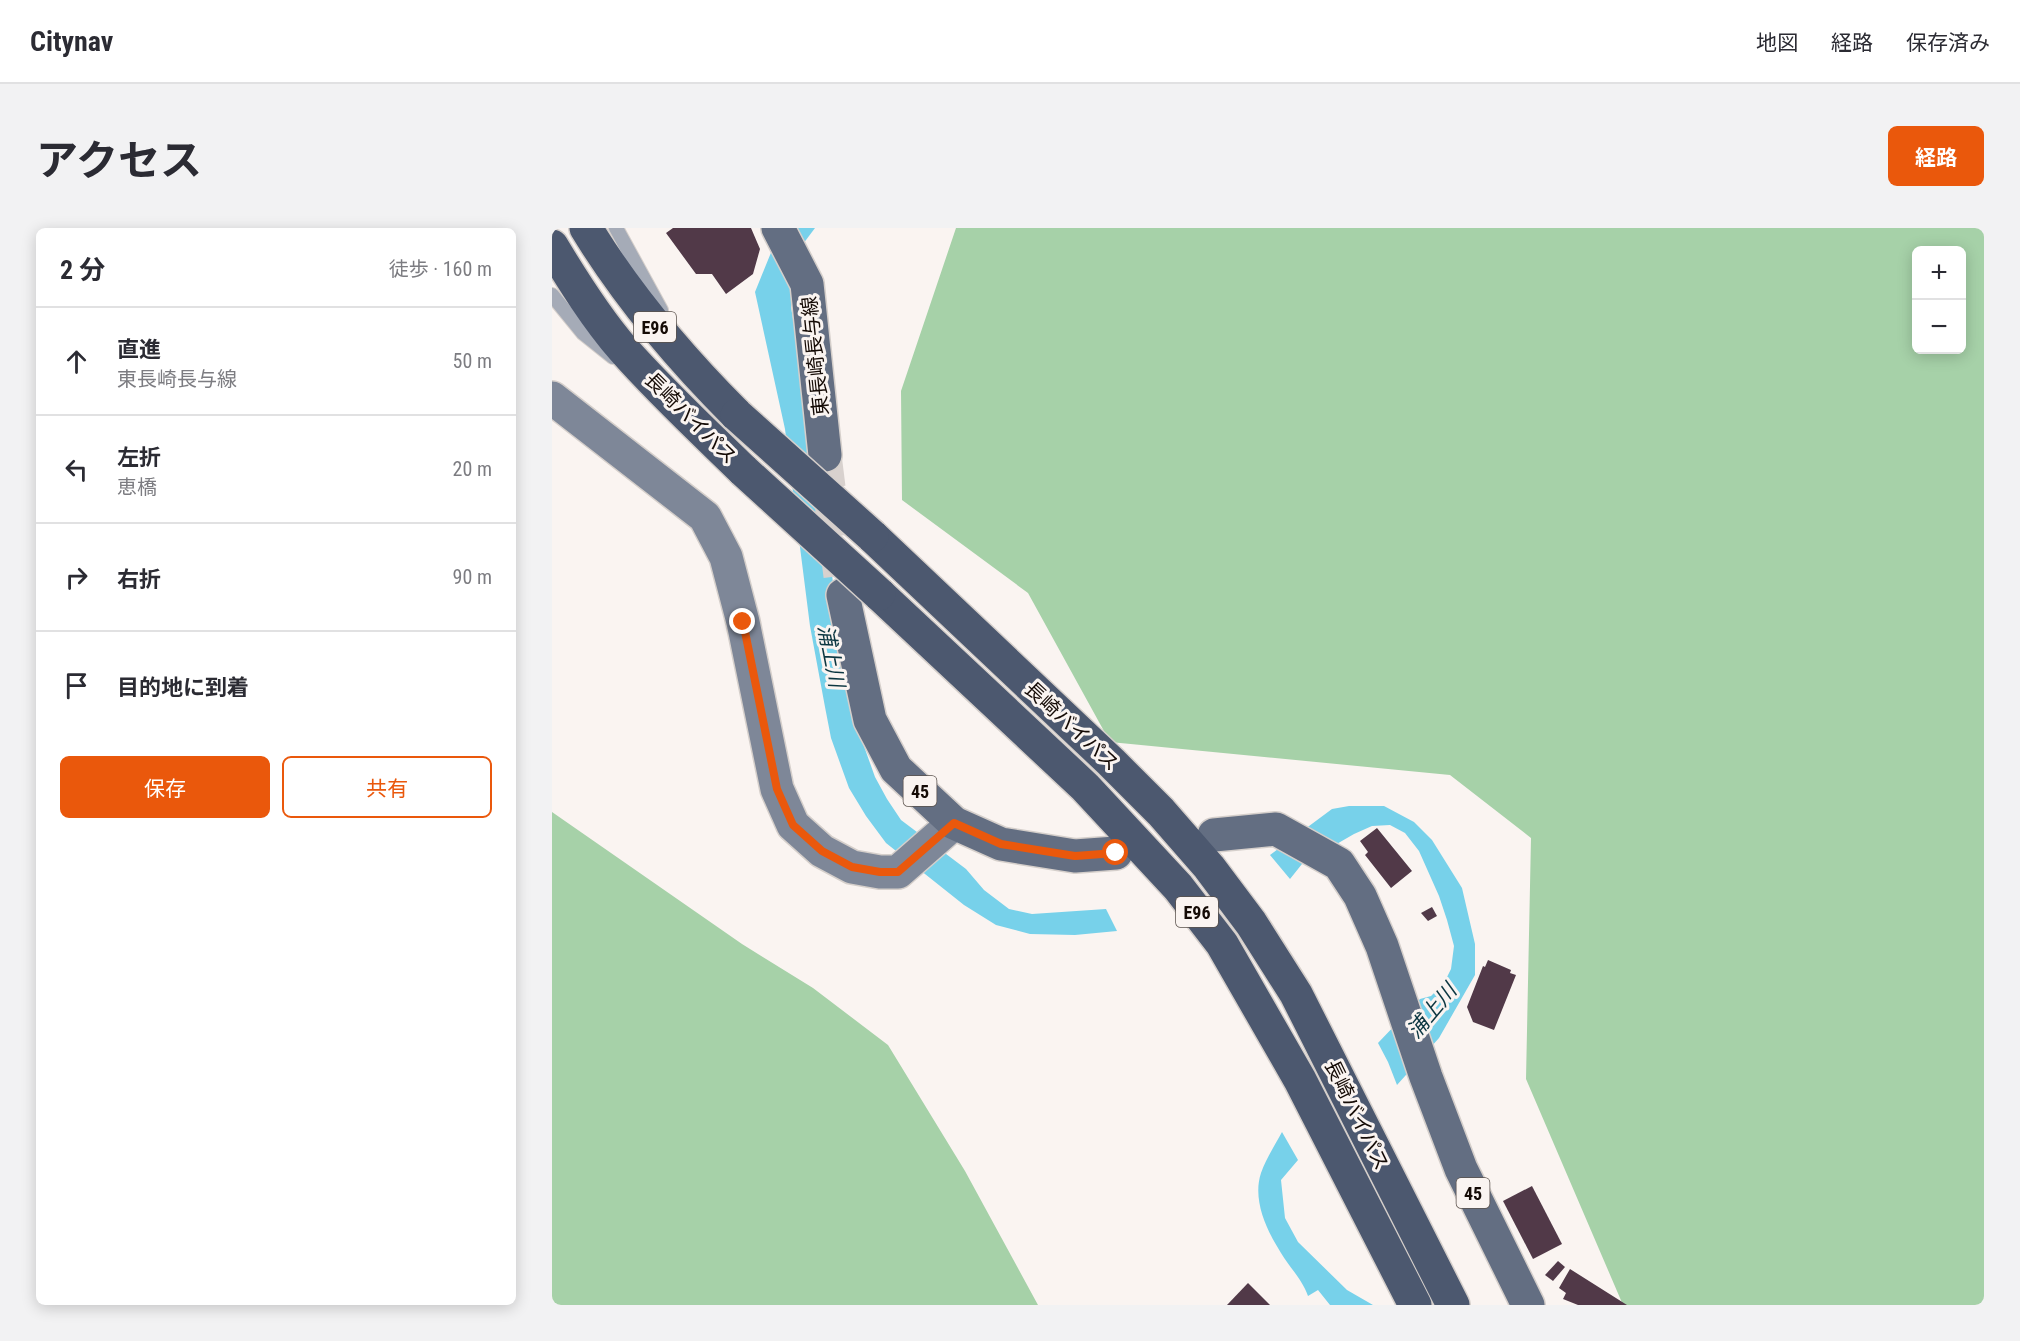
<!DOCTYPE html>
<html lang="ja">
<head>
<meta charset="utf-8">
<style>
	:root { --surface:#fff; --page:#f2f2f3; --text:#2b2b33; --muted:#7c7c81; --line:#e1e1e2; --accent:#ea580c }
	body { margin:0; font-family:"Roboto Condensed","Noto Sans JP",sans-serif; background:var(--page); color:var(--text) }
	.controls { position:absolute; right:18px; top:18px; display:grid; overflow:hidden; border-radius:9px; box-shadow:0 3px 15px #0003 }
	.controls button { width:54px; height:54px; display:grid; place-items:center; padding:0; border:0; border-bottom:2px solid var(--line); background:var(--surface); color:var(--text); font:30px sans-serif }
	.stop { position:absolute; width:18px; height:18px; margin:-14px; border:4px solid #ea580c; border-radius:50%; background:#fff }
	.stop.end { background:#ea580c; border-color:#fff; box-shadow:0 2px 6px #0008 }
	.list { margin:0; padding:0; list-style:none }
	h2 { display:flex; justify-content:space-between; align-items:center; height:78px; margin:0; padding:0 24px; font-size:26px }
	h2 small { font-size:20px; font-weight:400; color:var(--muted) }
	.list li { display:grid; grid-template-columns:39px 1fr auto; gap:18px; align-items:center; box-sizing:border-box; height:108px; padding:0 24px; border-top:2px solid var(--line) }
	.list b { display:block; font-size:22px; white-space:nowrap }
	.list p { margin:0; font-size:20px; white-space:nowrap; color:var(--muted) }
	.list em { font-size:20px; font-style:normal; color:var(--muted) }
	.actions { display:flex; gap:12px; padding:18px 24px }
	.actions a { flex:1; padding:14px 0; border:2px solid var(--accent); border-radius:9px; text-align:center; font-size:21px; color:var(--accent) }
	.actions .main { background:var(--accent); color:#fff }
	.icon { flex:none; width:33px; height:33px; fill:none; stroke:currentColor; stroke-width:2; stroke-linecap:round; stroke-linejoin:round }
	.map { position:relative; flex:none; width:1432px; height:1077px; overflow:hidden; border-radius:9px }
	header { display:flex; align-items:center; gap:36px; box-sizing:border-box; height:84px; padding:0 30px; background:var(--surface); border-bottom:2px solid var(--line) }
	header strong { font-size:28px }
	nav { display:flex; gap:33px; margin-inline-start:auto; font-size:21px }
	.intro { display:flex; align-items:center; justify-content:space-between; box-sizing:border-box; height:144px; padding:0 36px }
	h1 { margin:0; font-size:42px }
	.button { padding:15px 27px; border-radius:9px; background:var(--accent); color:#fff; font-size:21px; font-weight:700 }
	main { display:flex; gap:36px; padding:0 36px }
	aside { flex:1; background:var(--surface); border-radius:9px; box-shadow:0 3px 15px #0003 }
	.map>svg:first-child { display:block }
	.green { fill:#a6d1a8; fill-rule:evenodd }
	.water { fill:#77d1ea }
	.building { fill:#513948 }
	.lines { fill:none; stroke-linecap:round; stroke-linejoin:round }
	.primary-tunnel { stroke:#d8d1ce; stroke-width:33; stroke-dasharray:33 16; stroke-linecap:butt }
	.lane-casing { stroke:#d5cfcb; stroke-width:16 }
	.secondary-casing { stroke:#d5cfcb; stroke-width:36 }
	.primary-casing { stroke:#d5cfcb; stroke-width:36 }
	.highway-casing { stroke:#d5cfcb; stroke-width:36 }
	.lane { stroke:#a5abb7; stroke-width:14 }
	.secondary { stroke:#7e8798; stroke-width:33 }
	.primary { stroke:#636e82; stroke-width:33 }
	.highway { stroke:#4c586f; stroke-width:33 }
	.highway-bridge-casing { stroke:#d5cfcb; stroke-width:36; stroke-linecap:butt }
	.highway-bridge { stroke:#4c586f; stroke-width:33 }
	.route { stroke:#ea580c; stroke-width:8 }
	.labels { text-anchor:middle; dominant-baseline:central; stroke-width:6; stroke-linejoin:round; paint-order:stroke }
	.shield { fill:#faf4f1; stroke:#5a514c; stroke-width:1.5 }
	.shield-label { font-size:18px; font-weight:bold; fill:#150b06 }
	.street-label { font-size:20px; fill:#150b06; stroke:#faf4f1 }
	.water-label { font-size:21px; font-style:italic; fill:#0b3641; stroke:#faf4f1 }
</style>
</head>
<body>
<header>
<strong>Citynav</strong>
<nav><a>地図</a><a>経路</a><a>保存済み</a></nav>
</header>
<div class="intro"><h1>アクセス</h1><a class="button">経路</a></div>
<main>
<aside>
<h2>2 分<small>徒歩 · 160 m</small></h2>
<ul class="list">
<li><svg class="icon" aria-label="ahead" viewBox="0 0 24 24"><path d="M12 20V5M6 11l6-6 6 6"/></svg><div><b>直進</b><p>東長崎長与線</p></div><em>50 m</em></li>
<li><svg class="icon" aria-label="left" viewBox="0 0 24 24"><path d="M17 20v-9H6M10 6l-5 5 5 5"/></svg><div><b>左折</b><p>恵橋</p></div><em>20 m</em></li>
<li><svg class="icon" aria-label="right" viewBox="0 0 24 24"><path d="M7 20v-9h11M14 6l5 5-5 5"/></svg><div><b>右折</b></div><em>90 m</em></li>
<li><svg class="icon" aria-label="arrive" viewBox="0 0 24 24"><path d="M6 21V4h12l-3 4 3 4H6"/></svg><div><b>目的地に到着</b></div></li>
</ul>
<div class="actions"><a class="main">保存</a><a>共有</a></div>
</aside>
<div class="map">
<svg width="1432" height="1077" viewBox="0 0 1432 1077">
	<rect width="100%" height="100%" fill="#faf4f1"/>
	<g class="green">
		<path d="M404 0H1432V1077H1071L974 851 979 610 898 547 558 514 476 365 350 272 349 163ZM1364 22H1410V122H1364Z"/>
		<polygon points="0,584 190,716 261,760 336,817 413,943 486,1077 0,1077"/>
	</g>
	<g class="water">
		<polygon points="229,0 263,0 251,16 239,79 265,232 286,393 308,507 323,549 335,571 349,592 414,641 432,662 457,681 480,686 554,681 565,703 523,707 478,706 444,697 412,677 334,615 314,588 297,560 279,510 273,479 258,398 233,201 203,64"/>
		<polygon points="797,578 832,578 862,594 880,612 910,660 923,716 923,747 887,810 845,857 836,834 826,815 868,771 879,768 892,755 899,741 902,718 895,692 887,668 867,623 853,605 838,597 820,598 802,606 750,636 738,651 718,627 780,581"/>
		<path d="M730 904 746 932 729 952 733 990 746 1014 795 1062 821 1077H778L766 1062 756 1068C750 1051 738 1040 729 1025 715 1003 700 972 709 945 714 931 723 917 730 904Z"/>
	</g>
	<g class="building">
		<polygon points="121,0 199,0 208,21 201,46 174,66 160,46 144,46 114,5"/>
		<polygon points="825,600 860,643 839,660 813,627 816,624 808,613"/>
		<polygon points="880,679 885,688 876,693 869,685"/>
		<polygon points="936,732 959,742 958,745 964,747 942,802 921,794 915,779 931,738 933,739"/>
		<polygon points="980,958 1010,1016 981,1031 951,973"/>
		<polygon points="1006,1033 1013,1039 1001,1053 993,1047"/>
		<polygon points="1018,1041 1075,1077 1026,1077 1011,1071 1014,1065 1007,1060"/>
		<polygon points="696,1055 718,1077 675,1077"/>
	</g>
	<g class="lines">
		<polyline class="primary-tunnel" points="273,227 288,348"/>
		<g class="lane-casing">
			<g id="lane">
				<polyline points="64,0 109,82"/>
				<polyline points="0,67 31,105 61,129"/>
			</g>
		</g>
		<g class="secondary-casing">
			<polyline id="secondary" points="0,170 153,289 174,329 191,394 225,561 241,597 270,623 300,639 328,644 346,644 402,595"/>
		</g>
		<g class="primary-casing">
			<g id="primary">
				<polyline points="226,0 255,56 273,227"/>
				<polyline points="291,367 318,492 344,541 402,595 449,616 523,628 564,625"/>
				<polyline points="662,607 724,601 787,636 808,668 830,718 874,849 909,941 976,1077"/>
			</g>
		</g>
		<g class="highway-casing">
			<g id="highway">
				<path d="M34 0C76 69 128 130 185 187"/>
				<path d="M0 18C21 53 44 90 71 121 109 164 151 203 192 243"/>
				<polyline points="320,308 559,534 609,584 657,639 699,695 744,766 901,1077"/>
				<polyline points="327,366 533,559 626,659 670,716 748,852 863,1077"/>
			</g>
		</g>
		<use href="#lane" class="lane"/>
		<use href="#secondary" class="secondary"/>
		<use href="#primary" class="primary"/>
		<use href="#highway" class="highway"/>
		<g class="highway-bridge-casing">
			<g id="highway-bridge">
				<polyline points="185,187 320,308"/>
				<polyline points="192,243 327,366"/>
			</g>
		</g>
		<use href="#highway-bridge" class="highway-bridge"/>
	</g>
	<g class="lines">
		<polyline class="route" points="191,394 225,561 241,597 270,623 300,639 328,644 346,644 402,595 449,616 523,628 564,625"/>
	</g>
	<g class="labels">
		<g class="shield">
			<rect x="82" y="84" width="42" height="30" rx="4.5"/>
			<rect x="351.5" y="548" width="33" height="30" rx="4.5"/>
			<rect x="624" y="669" width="42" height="30" rx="4.5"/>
			<rect x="904.5" y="950" width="33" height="30" rx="4.5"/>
		</g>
		<g class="shield-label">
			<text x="103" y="99">E96</text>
			<text x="368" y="563">45</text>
			<text x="645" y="684">E96</text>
			<text x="921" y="965">45</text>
		</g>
		<g class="street-label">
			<text transform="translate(263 128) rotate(-96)">東長崎長与線</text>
			<text transform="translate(139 190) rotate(45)">長崎バイパス</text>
			<text transform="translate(520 498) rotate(43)">長崎バイパス</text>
			<text transform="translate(805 887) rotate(64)">長崎バイパス</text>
		</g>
		<g class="water-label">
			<text transform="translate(279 428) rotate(79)">浦上川</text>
			<text transform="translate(880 783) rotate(-50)">浦上川</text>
		</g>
	</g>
</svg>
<div class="controls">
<button>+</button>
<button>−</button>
</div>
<div class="stop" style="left:564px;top:625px"></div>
<div class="stop end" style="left:191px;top:394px"></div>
</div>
</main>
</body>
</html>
